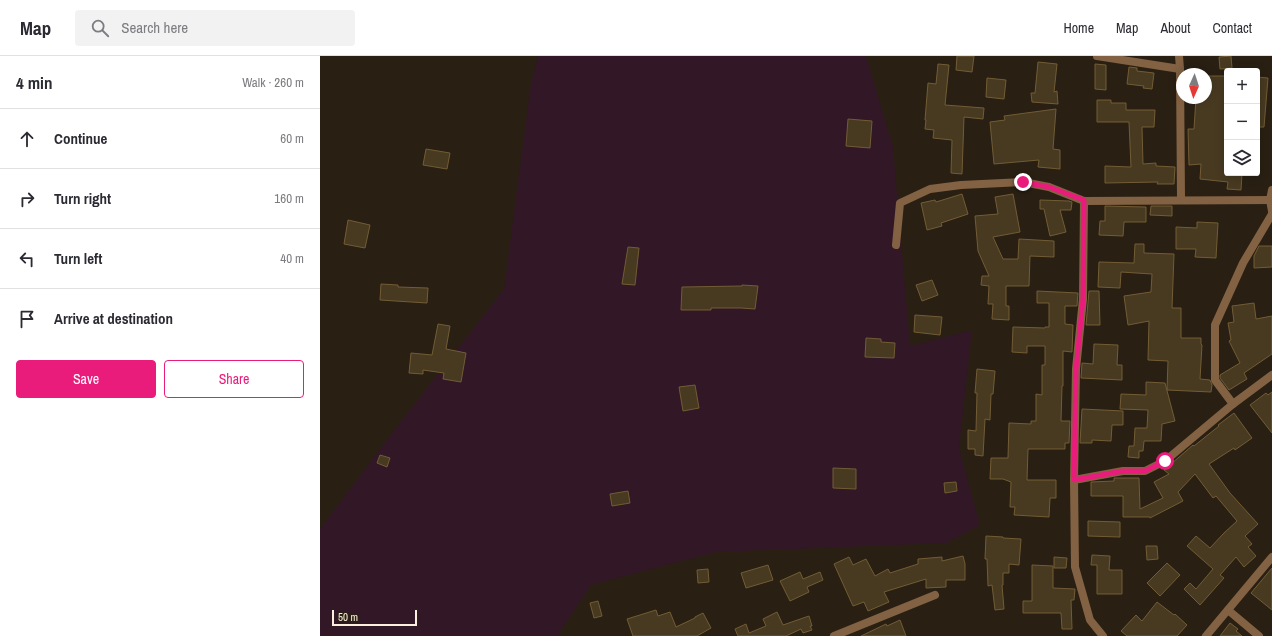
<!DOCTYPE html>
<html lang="en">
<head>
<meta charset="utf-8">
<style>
	:root { --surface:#fff; --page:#f2f2f3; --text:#2b2b33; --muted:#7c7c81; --line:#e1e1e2; --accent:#ea1c7b }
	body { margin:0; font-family:"Archivo Narrow",sans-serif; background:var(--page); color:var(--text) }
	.controls { position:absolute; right:12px; top:12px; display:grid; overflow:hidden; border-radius:4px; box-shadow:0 2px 10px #0003 }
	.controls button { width:36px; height:36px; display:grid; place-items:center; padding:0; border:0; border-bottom:1px solid var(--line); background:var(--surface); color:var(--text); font:20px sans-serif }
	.compass { position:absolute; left:856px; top:12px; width:36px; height:36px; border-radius:50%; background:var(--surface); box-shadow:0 2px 10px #0003; rotate:183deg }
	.scale { position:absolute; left:12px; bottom:10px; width:85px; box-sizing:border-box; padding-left:4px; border:2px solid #fcefde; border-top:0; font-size:11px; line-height:14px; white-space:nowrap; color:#fcefde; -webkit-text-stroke:3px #292013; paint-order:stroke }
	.stop { position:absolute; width:12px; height:12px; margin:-9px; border:3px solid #ea1c7b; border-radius:50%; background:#fff }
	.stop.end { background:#ea1c7b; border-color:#fff; box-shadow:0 1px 4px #0008 }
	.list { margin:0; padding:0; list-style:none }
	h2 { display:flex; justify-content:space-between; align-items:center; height:52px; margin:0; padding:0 16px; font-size:17px }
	h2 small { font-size:13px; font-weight:400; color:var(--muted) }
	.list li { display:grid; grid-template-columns:26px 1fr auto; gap:12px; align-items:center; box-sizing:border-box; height:60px; padding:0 16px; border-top:1px solid var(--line) }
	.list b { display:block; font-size:15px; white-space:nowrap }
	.list em { font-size:13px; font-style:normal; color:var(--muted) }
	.actions { display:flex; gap:8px; padding:12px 16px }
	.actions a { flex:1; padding:9px 0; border:1px solid var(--accent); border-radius:4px; text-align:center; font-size:14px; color:var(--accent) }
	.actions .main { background:var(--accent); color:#fff }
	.icon { flex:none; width:22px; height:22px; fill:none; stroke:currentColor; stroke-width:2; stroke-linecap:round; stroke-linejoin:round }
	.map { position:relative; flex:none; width:952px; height:580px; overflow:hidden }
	header { display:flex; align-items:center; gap:24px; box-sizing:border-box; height:56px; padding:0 20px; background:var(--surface); border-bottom:1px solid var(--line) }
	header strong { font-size:19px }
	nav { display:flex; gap:22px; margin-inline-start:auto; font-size:14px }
	.search { width:280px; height:36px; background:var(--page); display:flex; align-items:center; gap:10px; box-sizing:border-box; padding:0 14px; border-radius:4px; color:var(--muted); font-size:15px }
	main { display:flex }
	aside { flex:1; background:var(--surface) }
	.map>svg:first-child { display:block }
	.green { fill:#321727 }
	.building { fill:#483a21; stroke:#725c35 }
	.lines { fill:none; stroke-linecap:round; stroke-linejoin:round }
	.street { stroke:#836243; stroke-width:8 }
	.route { stroke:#ea1c7b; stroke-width:5 }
</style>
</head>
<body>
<header>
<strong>Map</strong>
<div class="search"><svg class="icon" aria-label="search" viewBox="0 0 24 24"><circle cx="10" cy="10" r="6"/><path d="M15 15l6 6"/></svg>Search here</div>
<nav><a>Home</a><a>Map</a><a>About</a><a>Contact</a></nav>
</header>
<main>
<aside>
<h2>4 min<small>Walk · 260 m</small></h2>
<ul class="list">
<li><svg class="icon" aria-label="ahead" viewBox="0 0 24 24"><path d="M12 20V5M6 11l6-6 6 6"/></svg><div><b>Continue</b></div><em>60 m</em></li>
<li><svg class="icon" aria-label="right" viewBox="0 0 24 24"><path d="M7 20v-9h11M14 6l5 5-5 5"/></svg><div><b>Turn right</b></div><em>160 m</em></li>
<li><svg class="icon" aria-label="left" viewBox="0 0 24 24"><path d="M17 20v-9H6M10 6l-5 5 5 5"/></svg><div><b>Turn left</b></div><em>40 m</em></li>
<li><svg class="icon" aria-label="arrive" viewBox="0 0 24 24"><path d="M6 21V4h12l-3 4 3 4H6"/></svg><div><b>Arrive at destination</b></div></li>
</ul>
<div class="actions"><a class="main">Save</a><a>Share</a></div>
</aside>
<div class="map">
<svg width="952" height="580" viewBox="0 0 952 580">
	<rect width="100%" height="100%" fill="#292013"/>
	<polygon class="green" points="218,0 546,0 573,91 590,290 652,274 639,392 660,469 626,487 396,496 271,529 237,580 0,580 0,473 72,377 184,233 211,27"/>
	<g class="building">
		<polygon points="637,0 654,0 652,16 636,14"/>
		<polygon points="911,0 912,12 900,13 899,1"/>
		<polygon points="718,6 737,8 734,36 737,35 738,48 712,46 711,37 715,37"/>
		<polygon points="618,8 629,9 625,49 664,52 663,63 644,61 642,118 631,117 632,84 613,82 614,74 605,73 606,64 605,64 608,27 616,28"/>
		<polygon points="775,8 786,9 786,34 775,33"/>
		<polygon points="809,11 817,12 817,15 834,17 832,33 823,32 824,30 807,28"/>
		<polygon points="886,20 907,20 907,117 922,117 921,134 907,133 908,126 880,123 881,108 869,109 868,73 874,73 876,42 886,42"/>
		<polygon points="937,21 948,22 944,71 937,71"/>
		<polygon points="667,22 686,24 684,43 666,41"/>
		<polygon points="777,44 791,44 791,47 806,47 806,54 835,54 834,71 822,71 823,108 836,107 836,110 855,111 854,128 837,128 838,126 785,127 785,110 811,111 809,66 777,66"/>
		<polygon points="736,53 733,93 740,94 740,113 718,111 719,104 674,108 670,66 685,64 684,60"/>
		<polygon points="528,63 552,65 550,92 526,90"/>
		<polygon points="106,93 130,97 127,113 103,109"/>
		<polygon points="642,138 648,158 621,167 622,170 607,174 601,147 615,144 616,146"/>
		<polygon points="693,138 700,176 673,181 683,203 698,203 699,183 734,185 734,201 710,200 709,230 686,230 686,250 689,250 689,264 672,263 673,248 668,248 669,230 661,229 662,220 669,220 658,195 655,160 678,158 675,141"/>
		<polygon points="720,144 749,145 752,146 751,154 740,154 746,176 730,180 724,153 720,153"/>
		<polygon points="785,150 826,151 826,166 804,166 803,180 779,179 780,165 785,165"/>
		<polygon points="831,150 852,150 852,160 830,159"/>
		<polygon points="28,164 50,169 45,192 24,188"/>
		<polygon points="877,166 898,167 896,202 875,201 876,193 856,193 856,171 877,172"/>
		<polygon points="815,188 824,188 824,197 854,198 852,252 861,252 861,282 881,282 881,288 882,289 880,323 890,324 892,329 891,336 847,334 848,305 828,304 829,265 808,269 804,240 831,236 832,218 801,216 800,232 778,231 779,206 814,207"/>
		<polygon points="939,190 952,190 952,211 934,212 934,200"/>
		<polygon points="308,191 319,192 315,229 302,228"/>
		<polygon points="612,224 618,239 602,245 596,229"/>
		<polygon points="61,228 78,229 78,231 108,232 107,247 60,244"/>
		<polygon points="422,229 438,230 435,253 421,252 391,252 391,254 361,254 362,231 422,230"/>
		<polygon points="717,235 758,237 757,250 745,250 745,268 753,269 752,296 743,295 743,330 742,330 741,365 750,365 749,387 745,387 745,393 708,393 707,424 736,424 736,442 730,442 729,461 694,459 695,451 690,451 691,426 683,423 670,423 671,402 688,402 689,367 711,368 711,365 716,365 716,338 722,339 722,309 725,309 725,290 707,290 707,297 692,296 693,271 725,272 725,271 729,271 729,247 717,247"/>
		<polygon points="769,235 779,235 780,269 766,269"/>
		<polygon points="934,247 936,263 952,260 952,298 924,317 927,323 909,334 900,322 900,319 920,307 909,285 911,284 908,267 914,266 912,250"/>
		<polygon points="595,259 622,261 620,279 594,276"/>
		<polygon points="118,268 130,270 126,293 146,297 141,326 123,323 124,317 103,314 103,318 89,317 91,297 112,299"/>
		<polygon points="546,282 561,283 561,286 575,287 574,302 545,301"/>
		<polygon points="774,288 798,289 797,309 802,309 802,324 761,322 762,307 773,308"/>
		<polygon points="657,313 675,315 673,338 671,338 670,364 665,363 663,400 655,399 655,393 648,393 648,374 656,375 657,337 655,337"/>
		<polygon points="826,326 845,327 855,365 842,368 841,385 824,385 823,395 819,395 819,402 808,401 809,390 814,390 815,372 827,372 828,354 800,353 801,338 826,339"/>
		<polygon points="375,329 379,352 363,355 359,331"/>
		<polygon points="952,336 952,377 930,349 946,337 948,339"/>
		<polygon points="762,353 803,355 803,369 792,369 791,385 772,384 772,387 760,387"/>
		<polygon points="914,357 932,382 915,394 914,392 889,408 910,437 938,468 925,480 932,488 928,491 936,500 924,511 916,501 900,519 904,522 880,549 864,533 870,527 876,533 893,513 867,490 876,480 890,492 904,477 917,465 896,440 893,442 875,418 858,436 863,445 830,462 830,461 803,461 803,440 771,440 771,426 794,425 794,422 819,422 820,453 843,442 834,426 849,418 844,414 873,389 874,390 899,370 898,369"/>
		<polygon points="60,399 70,402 67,411 57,407"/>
		<polygon points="513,412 536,413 536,433 513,432"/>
		<polygon points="636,426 637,435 625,437 624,427"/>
		<polygon points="308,435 310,447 292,450 290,438"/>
		<polygon points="768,465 800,466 800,481 768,480"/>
		<polygon points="666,480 683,481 683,482 701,483 699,509 689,508 689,517 683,517 683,529 682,529 684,553 675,554 672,529 668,530 667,503 665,503"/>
		<polygon points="826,490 837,490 838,503 827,504"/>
		<polygon points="772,499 790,500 789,514 802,514 802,538 777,538 777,509 771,509"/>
		<polygon points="643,500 645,508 645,524 626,524 626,531 606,532 606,523 564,536 569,546 548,555 544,546 533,550 514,508 529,501 533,509 546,503 555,520 568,513 570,517 598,508 598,503 622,501 622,505"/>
		<polygon points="734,501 747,502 746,512 734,512"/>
		<polygon points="847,507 860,519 840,540 827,527"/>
		<polygon points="448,509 453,524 426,532 421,517"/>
		<polygon points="712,509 733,510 733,532 755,533 754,544 751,544 752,573 742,573 741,557 703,557 703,545 712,545"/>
		<polygon points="952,512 952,554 931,537"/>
		<polygon points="388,513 389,526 378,527 377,514"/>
		<polygon points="480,516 483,523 500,516 503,524 487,531 489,536 470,545 460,525"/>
		<polygon points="278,545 282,560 274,562 270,547"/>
		<polygon points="837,546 854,559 855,558 867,569 857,580 807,580 801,575 816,559 822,565"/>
		<polygon points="336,554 338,560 350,556 356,571 375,562 375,561 383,557 391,572 377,580 313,580 307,563"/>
		<polygon points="457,556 463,569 489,560 492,570 490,570 492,574 483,577 481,573 466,580 418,580 415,573 426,568 429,577 446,570 443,563"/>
		<polygon points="580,564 586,580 541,580 566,568 567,570"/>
		<polygon points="910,567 918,573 916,575 922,580 900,580"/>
	</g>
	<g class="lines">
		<g class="street">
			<polyline points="777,0 860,13"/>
			<polyline points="859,0 860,13 861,143"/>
			<polyline points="952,134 950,144 952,155"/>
			<polyline points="576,189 580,147 610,133 641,129 703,126 729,131 764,145"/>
			<polyline points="913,348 895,324 895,269 923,207 952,158"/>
			<polyline points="754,424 803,415 825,415 845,405 913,348 952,319"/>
			<polyline points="908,554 939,580"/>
			<polyline points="514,580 615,539"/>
			<polyline points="783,580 770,564 755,511 754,424 756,313 763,243 764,145 952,144"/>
			<polyline points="886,580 952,501"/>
		</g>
	</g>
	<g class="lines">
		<polyline class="route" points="703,126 729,131 764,144 763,243 756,313 754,424 803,415 825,415 845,405"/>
	</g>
</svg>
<div class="controls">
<button>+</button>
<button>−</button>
<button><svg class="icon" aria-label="layers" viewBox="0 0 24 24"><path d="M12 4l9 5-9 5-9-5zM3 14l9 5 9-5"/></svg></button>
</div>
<svg class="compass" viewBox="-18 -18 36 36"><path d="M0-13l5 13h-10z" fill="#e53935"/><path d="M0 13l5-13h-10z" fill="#7c7c81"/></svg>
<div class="scale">50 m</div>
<div class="stop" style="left:845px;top:405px"></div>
<div class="stop end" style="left:703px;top:126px"></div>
</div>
</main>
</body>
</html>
